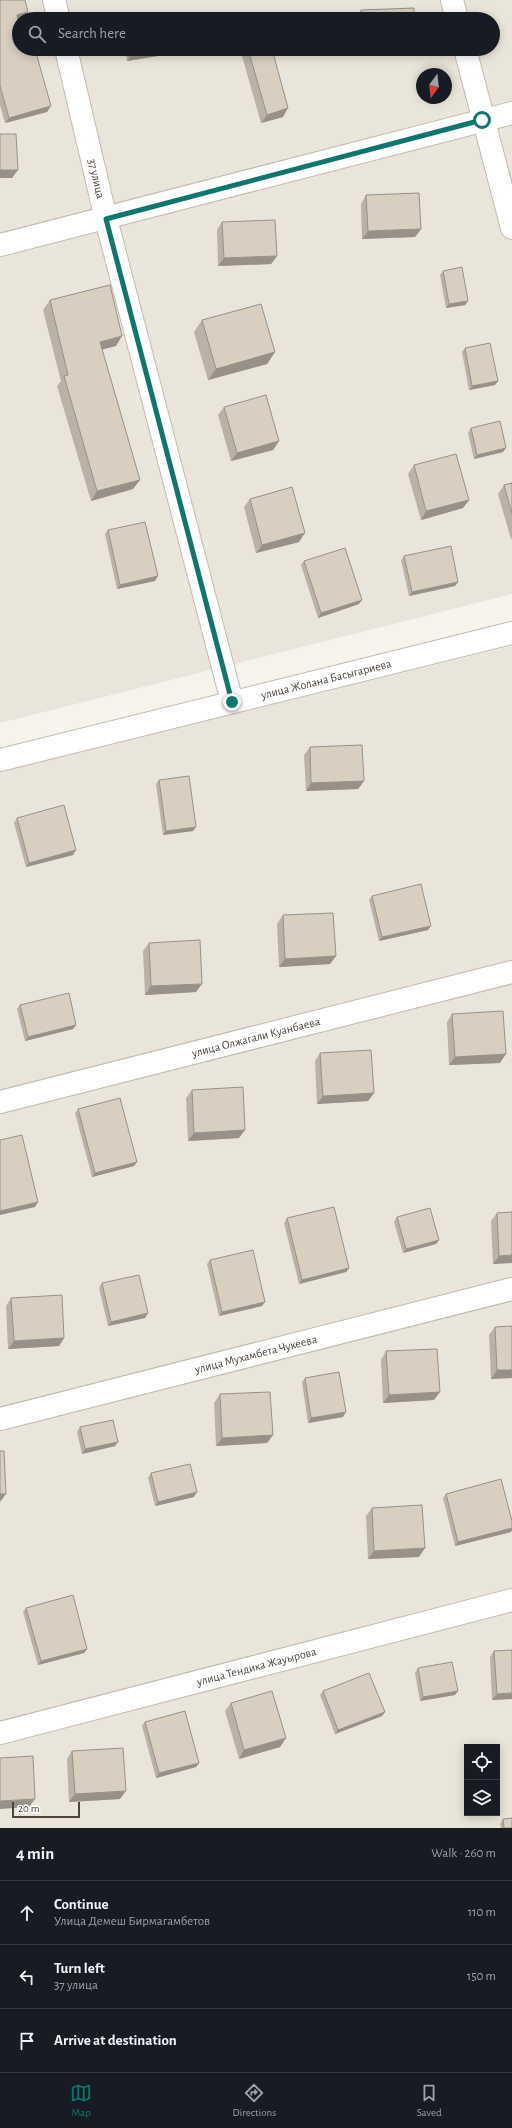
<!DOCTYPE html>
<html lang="en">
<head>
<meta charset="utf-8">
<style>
	:root { --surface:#171b24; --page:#20242c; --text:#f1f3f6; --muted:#9ea1a6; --line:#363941; --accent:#0f766e }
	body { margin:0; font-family:"Alegreya Sans",sans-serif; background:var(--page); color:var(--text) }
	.controls { position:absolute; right:12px; bottom:12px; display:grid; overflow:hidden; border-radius:0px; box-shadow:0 2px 10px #0003 }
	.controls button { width:36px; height:36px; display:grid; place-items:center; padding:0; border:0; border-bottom:1px solid var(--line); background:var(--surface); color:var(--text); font:20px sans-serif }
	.compass { position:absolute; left:416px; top:68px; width:36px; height:36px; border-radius:50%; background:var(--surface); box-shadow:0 2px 10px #0003; rotate:195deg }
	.scale { position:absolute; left:12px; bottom:10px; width:68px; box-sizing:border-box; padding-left:4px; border:2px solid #4b4439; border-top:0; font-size:11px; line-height:14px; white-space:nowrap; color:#4b4439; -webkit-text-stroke:3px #fff; paint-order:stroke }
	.stop { position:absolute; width:12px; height:12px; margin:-9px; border:3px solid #0f766e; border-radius:50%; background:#fff }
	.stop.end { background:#0f766e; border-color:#fff; box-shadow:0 1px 4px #0008 }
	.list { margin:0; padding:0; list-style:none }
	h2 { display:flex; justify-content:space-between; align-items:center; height:52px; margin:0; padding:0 16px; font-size:17px }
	h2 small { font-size:13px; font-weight:400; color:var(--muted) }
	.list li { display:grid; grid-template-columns:26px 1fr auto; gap:12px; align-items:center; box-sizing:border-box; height:64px; padding:0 16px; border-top:1px solid var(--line) }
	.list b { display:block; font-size:15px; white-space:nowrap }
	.list p { margin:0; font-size:13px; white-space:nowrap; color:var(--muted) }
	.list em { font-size:13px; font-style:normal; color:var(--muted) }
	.icon { flex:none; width:22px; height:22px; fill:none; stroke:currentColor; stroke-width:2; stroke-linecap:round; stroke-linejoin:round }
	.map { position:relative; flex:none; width:512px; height:1828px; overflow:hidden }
	.search { position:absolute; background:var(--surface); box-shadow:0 2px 10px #0003; left:12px; right:12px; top:12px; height:44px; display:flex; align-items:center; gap:10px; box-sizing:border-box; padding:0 14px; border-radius:22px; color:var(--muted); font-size:15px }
	.sheet { height:244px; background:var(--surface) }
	nav { display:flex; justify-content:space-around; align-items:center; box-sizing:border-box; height:56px; border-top:1px solid var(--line); background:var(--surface); font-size:11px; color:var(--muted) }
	nav a { display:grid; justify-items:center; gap:2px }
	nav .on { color:var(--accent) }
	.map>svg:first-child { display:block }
	.residential { fill:#eae5da; fill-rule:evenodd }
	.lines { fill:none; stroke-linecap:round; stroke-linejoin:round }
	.minor-casing { stroke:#c2bbae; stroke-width:24 }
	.minor { stroke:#fff; stroke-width:22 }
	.wall { fill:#bab2a6 }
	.shaded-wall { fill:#979187 }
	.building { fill:#d8cfc1; stroke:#979187 }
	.route { stroke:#0f766e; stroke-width:5 }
	.labels { text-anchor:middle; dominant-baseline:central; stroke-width:3; stroke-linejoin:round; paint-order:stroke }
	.street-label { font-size:12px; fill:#4b4439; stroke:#fff }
</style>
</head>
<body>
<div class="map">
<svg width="512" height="1828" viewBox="0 0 512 1828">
	<rect width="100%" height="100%" fill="#f6f3ec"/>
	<g class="residential">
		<path d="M0 0H512V594L0 723ZM19 19H493V49H19ZM422 74H446V98H422Z"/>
		<path d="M512 646V1828H0V771ZM467 1747H497V1813H467Z"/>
	</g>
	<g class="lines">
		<g class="minor-casing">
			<g id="minor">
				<polyline points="54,0 59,19"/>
				<polyline points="452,0 457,19"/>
				<path id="s1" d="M66 49 106 219 232 702"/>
				<polyline points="465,49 512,228"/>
				<polyline points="0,245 512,113"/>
				<path id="s2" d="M0 760 512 633"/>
				<path id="s3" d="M0 1102 512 972"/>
				<path id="s4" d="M0 1419 512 1289"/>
				<path id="s5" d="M0 1733 512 1600"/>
			</g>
		</g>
		<use href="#minor" class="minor"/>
	</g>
	<g class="wall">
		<polygon points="0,0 28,12 24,17 18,19 19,49 47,112 5,123 0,105"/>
		<polygon points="361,10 414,19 355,19"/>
		<polygon points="125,49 173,49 173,50 170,54 127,61"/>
		<polygon points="247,49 272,49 283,117 261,123 242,56"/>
		<polygon points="357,49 412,49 410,52 357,55"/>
		<polygon points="366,195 421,229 415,237 362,239 361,204"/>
		<polygon points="222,222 277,256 271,264 218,266 217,230"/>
		<polygon points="443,271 468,301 465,305 446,308 440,275"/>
		<polygon points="50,300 116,346 102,349 133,489 91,501 57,386 61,381 43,310"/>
		<polygon points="202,320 275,352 267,364 208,380 194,332"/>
		<polygon points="465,348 498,381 495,385 469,390 462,352"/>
		<polygon points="224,407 279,441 273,450 231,461 218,415"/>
		<polygon points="471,428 506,448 503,452 474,459 468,433"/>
		<polygon points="414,465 469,500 463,508 421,520 408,474"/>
		<polygon points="512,483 512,539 511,539 498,494 504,485"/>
		<polygon points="250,499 299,542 256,553 244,507"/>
		<polygon points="108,530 155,581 117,589 105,534"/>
		<polygon points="404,556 458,582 455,586 409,596 401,560"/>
		<polygon points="304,561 359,604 318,618 301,565"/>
		<polygon points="310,747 364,781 358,789 306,791 304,755"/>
		<polygon points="159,780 193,831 163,835 156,784"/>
		<polygon points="17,818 76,850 73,855 26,867 14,823"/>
		<polygon points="372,896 428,930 379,941 369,900"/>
		<polygon points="283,915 336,956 330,964 279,967 277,924"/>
		<polygon points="149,943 196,992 145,995 143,951"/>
		<polygon points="20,1005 76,1025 73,1029 25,1041 17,1009"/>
		<polygon points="452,1014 500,1063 449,1065 447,1022"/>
		<polygon points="320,1053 374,1093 368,1101 317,1104 315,1061"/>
		<polygon points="192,1090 239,1138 188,1141 186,1098"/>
		<polygon points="78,1109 137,1162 134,1166 92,1177 75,1113"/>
		<polygon points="512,1212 512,1263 493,1264 491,1221 497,1213"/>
		<polygon points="397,1217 439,1240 436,1244 403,1253 394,1222"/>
		<polygon points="287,1218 349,1268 346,1272 299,1284 284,1223"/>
		<polygon points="210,1260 262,1306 219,1316 207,1264"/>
		<polygon points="102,1283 145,1318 108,1326 99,1288"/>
		<polygon points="11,1298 64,1338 59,1346 8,1349 6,1306"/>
		<polygon points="512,1326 512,1378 491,1379 489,1335 495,1327"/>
		<polygon points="386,1351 434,1400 383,1403 381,1360"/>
		<polygon points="305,1378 343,1417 308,1423 302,1382"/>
		<polygon points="220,1394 273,1435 267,1443 216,1446 214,1403"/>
		<polygon points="80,1427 115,1446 82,1454 77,1432"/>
		<polygon points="151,1473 194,1497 155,1506 148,1478"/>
		<polygon points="446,1494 512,1521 512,1530 511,1532 455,1546 443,1498"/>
		<polygon points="372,1508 419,1557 368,1559 366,1516"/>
		<polygon points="26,1608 87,1649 84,1653 38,1665 23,1612"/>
		<polygon points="512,1650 512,1699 492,1700 490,1657 494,1651"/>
		<polygon points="418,1668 455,1695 420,1701 415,1673"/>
		<polygon points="323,1691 382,1716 335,1734 320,1695"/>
		<polygon points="231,1703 286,1738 280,1747 239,1759 225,1711"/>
		<polygon points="145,1722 199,1763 196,1767 156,1778 142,1726"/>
		<polygon points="72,1751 120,1799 69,1802 67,1759"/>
		<polygon points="503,1819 512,1828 501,1828 500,1824"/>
	</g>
	<g class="shaded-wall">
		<polygon points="28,12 24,17 13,20 17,15"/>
		<polygon points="361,49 412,49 410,52 357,55"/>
		<polygon points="173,50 170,54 127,61 130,57"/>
		<polygon points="51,106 47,112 5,123 9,118"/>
		<polygon points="288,108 283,117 261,123 267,115"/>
		<polygon points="0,170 18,170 12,178 0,178"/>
		<polygon points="421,229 415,237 362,239 368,231"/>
		<polygon points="277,256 271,264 218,266 224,258"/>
		<polygon points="468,301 465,305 446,308 449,304"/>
		<polygon points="122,336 116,346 93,352 100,342"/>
		<polygon points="275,352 267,364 208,380 216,369"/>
		<polygon points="498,381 495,385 469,390 472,386"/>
		<polygon points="279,441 273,450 231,461 237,453"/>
		<polygon points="506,448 503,452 474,459 477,455"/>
		<polygon points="140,480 133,489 91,501 97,491"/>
		<polygon points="469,500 463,508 421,520 426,511"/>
		<polygon points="305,533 299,542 256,553 262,545"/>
		<polygon points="158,576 155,581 117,589 120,585"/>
		<polygon points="458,582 455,586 409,596 412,592"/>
		<polygon points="362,600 359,604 318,618 321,613"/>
		<polygon points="364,781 358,789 306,791 311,783"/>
		<polygon points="196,827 193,831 163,835 166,831"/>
		<polygon points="76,850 73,855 26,867 29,863"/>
		<polygon points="431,926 428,930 379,941 382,937"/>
		<polygon points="336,956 330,964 279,967 285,959"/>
		<polygon points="202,984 196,992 145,995 151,986"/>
		<polygon points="76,1025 73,1029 25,1041 28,1037"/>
		<polygon points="506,1054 500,1063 449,1065 455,1057"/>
		<polygon points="374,1093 368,1101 317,1104 323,1096"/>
		<polygon points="245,1130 239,1138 188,1141 194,1133"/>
		<polygon points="137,1162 134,1166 92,1177 95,1173"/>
		<polygon points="38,1202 35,1207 0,1215 0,1211"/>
		<polygon points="439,1240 436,1244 403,1253 406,1249"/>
		<polygon points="512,1255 512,1263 493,1264 499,1256"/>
		<polygon points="349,1268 346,1272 299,1284 302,1280"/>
		<polygon points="265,1302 262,1306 219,1316 222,1312"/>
		<polygon points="148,1313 145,1318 108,1326 111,1322"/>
		<polygon points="64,1338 59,1346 8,1349 14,1341"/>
		<polygon points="497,1370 512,1370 512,1378 491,1379"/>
		<polygon points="440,1392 434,1400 383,1403 389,1395"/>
		<polygon points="346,1412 343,1417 308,1423 311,1418"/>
		<polygon points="273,1435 267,1443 216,1446 222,1438"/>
		<polygon points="118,1442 115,1446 82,1454 85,1449"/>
		<polygon points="197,1492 194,1497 155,1506 158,1502"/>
		<polygon points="0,1494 6,1494 0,1502"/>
		<polygon points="512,1528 512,1530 511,1532 455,1546 458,1542"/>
		<polygon points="425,1548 419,1557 368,1559 374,1551"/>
		<polygon points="87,1649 84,1653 38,1665 41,1661"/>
		<polygon points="458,1691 455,1695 420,1701 423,1697"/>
		<polygon points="512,1693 512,1699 492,1700 497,1694"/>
		<polygon points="385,1712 382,1716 335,1734 338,1730"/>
		<polygon points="286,1738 280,1747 239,1759 244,1750"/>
		<polygon points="199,1763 196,1767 156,1778 159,1773"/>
		<polygon points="126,1791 120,1799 69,1802 75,1794"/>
		<polygon points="35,1799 29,1807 0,1809 0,1801"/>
	</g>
	<g class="building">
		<polygon points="0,0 25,0 28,12 17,15 19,26 19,49 35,49 51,106 9,118 0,86"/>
		<polygon points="414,8 414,19 362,19 361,10"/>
		<polygon points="167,13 168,19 133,19"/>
		<polygon points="128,49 173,49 173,50 130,57"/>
		<polygon points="248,49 272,49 288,108 267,115"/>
		<polygon points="0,134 16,134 18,170 0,170"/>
		<polygon points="419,193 421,229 368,231 366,195"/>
		<polygon points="275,220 277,256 224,258 222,222"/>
		<polygon points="462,267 468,301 449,304 443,271"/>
		<polygon points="110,285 122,336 100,342 140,480 97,491 64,376 68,375 50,300"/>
		<polygon points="261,304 275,352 216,369 202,320"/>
		<polygon points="490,343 498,381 472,386 465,348"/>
		<polygon points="266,395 279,441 237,453 224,407"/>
		<polygon points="500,421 506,448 477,455 471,428"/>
		<polygon points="456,454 469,500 426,511 414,465"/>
		<polygon points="512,483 512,514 504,485"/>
		<polygon points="292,487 305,533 262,545 250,499"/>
		<polygon points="145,522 158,576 120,585 108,530"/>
		<polygon points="451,546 458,582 412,592 404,556"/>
		<polygon points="345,548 362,600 321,613 304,561"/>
		<polygon points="362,745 364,781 311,783 310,747"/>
		<polygon points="189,776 196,827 166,831 159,780"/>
		<polygon points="64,805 76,850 29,863 17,818"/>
		<polygon points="421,884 431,926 382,937 372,896"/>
		<polygon points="333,913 336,956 285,959 283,915"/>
		<polygon points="200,940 202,984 151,986 149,943"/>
		<polygon points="69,993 76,1025 28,1037 20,1005"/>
		<polygon points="503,1011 506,1054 455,1057 452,1014"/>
		<polygon points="371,1050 374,1093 323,1096 320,1053"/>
		<polygon points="243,1087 245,1130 194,1133 192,1090"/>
		<polygon points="120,1098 137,1162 95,1173 78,1109"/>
		<polygon points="22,1135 38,1202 0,1211 0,1140"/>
		<polygon points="334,1207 349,1268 302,1280 287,1218"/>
		<polygon points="430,1208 439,1240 406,1249 397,1217"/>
		<polygon points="512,1212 512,1255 499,1256 497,1213"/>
		<polygon points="253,1250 265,1302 222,1312 210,1260"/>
		<polygon points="139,1275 148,1313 111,1322 102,1283"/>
		<polygon points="62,1295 64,1338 14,1341 11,1298"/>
		<polygon points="512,1326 512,1370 497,1370 495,1327"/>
		<polygon points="437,1349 440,1392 389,1395 386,1351"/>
		<polygon points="339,1372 346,1412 311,1418 305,1378"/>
		<polygon points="270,1392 273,1435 222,1438 220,1394"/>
		<polygon points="113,1420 118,1442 85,1449 80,1427"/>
		<polygon points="0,1451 4,1451 6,1494 0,1494"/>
		<polygon points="190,1464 197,1492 158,1502 151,1473"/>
		<polygon points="501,1479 512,1521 512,1528 458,1542 446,1494"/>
		<polygon points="422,1505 425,1548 374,1551 372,1508"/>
		<polygon points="73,1595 87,1649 41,1661 26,1608"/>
		<polygon points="512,1650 512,1693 497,1694 494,1651"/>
		<polygon points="452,1662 458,1691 423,1697 418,1668"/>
		<polygon points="369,1673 385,1712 338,1730 323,1691"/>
		<polygon points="272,1691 286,1738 244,1750 231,1703"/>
		<polygon points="185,1711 199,1763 159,1773 145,1722"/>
		<polygon points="123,1748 126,1791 75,1794 72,1751"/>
		<polygon points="33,1756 35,1799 0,1801 0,1758"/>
		<polygon points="512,1818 512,1828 504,1828 503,1819"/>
	</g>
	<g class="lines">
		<polyline class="route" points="232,702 106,219 482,120"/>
	</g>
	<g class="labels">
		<g class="street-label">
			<text stroke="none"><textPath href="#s1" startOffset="133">37 улица</textPath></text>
			<text stroke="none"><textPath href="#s2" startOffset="336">улица Жолана Басыгариева</textPath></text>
			<text stroke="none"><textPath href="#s3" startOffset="264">улица Олжагали Куанбаева</textPath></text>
			<text stroke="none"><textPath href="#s4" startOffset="264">улица Мухамбета Чукеева</textPath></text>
			<text stroke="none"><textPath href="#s5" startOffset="265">улица Тендика Жауырова</textPath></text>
		</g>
	</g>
</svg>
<div class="controls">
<button><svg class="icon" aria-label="locate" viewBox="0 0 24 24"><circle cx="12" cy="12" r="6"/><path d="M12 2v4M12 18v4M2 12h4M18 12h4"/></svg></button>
<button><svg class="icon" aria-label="layers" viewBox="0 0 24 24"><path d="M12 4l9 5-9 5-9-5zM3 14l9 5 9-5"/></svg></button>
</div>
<svg class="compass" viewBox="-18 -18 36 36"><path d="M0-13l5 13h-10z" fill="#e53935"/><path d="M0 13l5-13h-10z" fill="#9ea1a6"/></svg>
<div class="scale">20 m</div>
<div class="stop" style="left:482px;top:120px"></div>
<div class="stop end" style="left:232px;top:702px"></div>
<div class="search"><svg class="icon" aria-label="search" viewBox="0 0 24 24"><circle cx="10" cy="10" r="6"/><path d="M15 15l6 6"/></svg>Search here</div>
</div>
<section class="sheet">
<h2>4 min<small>Walk · 260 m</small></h2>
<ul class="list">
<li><svg class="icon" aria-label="ahead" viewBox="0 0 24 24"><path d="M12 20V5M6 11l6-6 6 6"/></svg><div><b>Continue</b><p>Улица Демеш Бирмагамбетов</p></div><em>110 m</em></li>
<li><svg class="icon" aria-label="left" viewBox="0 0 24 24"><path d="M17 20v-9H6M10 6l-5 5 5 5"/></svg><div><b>Turn left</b><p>37 улица</p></div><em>150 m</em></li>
<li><svg class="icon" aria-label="arrive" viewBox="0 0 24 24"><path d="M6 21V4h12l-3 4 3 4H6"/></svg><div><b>Arrive at destination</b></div></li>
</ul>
</section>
<nav>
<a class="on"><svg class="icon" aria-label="map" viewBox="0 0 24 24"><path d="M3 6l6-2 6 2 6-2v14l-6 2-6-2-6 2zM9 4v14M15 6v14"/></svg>Map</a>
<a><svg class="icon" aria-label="directions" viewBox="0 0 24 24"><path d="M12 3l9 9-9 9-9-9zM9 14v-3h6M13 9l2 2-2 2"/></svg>Directions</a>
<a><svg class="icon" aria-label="saved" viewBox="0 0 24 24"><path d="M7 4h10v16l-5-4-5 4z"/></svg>Saved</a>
</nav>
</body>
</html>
